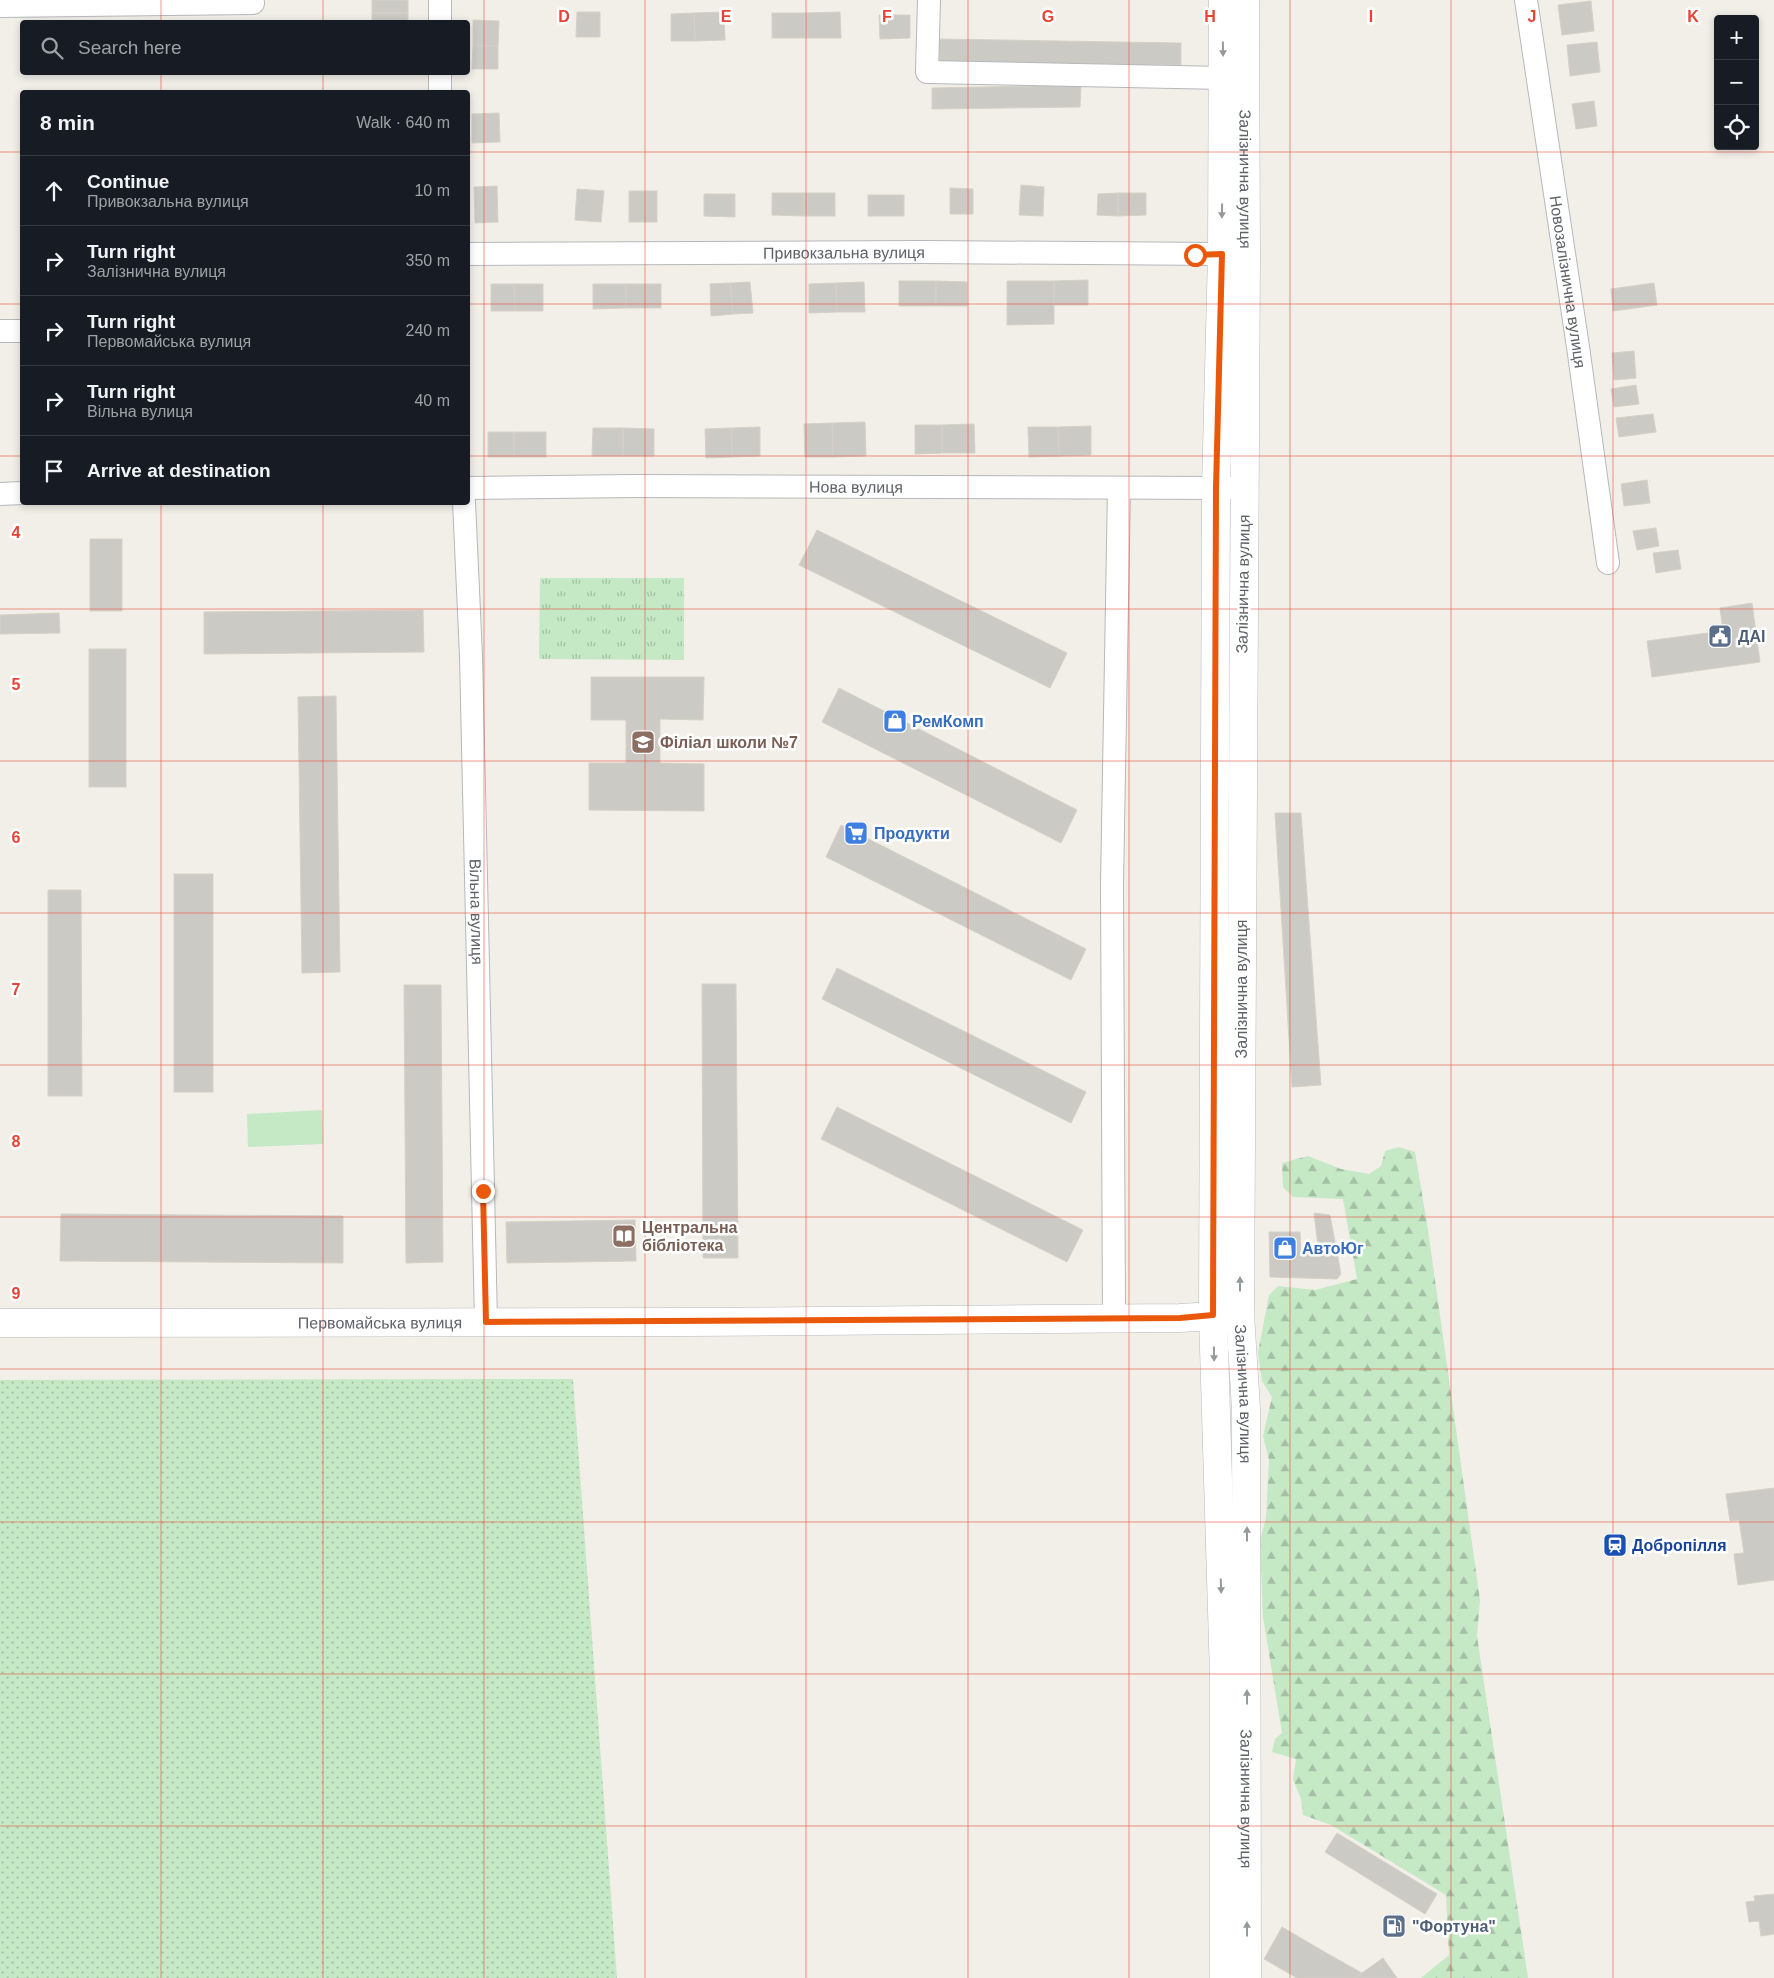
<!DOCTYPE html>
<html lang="en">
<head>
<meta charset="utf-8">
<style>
	:root { --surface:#171b24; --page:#20242c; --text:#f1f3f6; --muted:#9ea1a6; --line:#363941 }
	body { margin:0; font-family:Helvetica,sans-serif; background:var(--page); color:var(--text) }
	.controls { position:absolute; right:15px; top:15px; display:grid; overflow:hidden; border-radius:5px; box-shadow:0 2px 8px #0003 }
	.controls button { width:45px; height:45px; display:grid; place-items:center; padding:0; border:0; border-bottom:1px solid var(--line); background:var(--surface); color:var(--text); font:25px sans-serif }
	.stop { position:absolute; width:15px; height:15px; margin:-11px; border:4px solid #ea580c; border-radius:50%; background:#fff }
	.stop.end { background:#ea580c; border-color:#fff; box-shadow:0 1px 5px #0008 }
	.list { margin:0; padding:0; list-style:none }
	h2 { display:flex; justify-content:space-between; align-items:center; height:65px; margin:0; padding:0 20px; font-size:21px }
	h2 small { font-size:16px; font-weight:400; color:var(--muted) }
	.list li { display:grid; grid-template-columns:32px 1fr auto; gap:15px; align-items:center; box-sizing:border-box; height:70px; padding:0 20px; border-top:1px solid var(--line) }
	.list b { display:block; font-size:19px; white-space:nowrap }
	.list p { margin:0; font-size:16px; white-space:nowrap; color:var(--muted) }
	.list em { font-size:16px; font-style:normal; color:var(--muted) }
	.icon { flex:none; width:28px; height:28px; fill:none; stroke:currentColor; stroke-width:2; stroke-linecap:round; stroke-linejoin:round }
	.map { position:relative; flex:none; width:1774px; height:1978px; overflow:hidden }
	.search { position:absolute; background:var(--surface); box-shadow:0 2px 8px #0003; left:20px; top:20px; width:450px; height:55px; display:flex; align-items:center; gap:12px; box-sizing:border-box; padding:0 18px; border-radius:5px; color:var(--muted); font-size:19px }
	.panel { position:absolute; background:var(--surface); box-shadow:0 2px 8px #0003; left:20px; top:90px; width:450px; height:415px; border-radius:5px }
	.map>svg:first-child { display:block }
	.grass { fill:#c5e8c5 }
	.forest { fill:url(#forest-firs) }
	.park { fill:url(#park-tufts) }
	.garden { fill:url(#garden-dots) }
	.building { fill:#cccac5; stroke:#d6d1c6 }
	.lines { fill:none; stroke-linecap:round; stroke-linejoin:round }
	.minor-casing { stroke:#b5b8bc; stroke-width:24 }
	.secondary-casing { stroke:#b6babf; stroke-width:29 }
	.minor { stroke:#fff; stroke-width:22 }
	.secondary { stroke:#fff; stroke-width:28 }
	.oneway { fill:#979a9d }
	.route { stroke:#ea580c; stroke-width:6 }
	.grid { fill:none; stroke:#ea4335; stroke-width:1; stroke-opacity:0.55 }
	.labels { text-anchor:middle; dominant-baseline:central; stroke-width:5; stroke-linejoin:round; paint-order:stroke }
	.street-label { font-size:16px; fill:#5f6368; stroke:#fff }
	.service-label { font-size:16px; font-weight:bold; fill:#4e5e75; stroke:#fff; text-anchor:start }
	.shop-label { font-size:16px; font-weight:bold; fill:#366cbe; stroke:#fff; text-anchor:start }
	.education-label { font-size:16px; font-weight:bold; fill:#785e54; stroke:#fff; text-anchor:start }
	.transit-label { font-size:16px; font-weight:bold; fill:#164399; stroke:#fff; text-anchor:start }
	.grid-label { font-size:16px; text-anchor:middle; font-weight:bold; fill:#ea4335; stroke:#fff; stroke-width:5; stroke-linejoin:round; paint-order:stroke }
</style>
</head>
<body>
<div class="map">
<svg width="1774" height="1978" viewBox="0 0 1774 1978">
	<defs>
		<pattern id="forest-firs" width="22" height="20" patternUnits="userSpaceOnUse" patternTransform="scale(1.25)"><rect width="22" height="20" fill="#c5e8c5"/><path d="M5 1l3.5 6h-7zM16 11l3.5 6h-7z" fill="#a3c0a4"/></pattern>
		<pattern id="park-tufts" width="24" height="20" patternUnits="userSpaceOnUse" patternTransform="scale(1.25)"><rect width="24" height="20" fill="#c5e8c5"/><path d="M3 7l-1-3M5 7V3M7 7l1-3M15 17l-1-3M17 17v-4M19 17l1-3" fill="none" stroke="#a3c0a4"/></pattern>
		<pattern id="garden-dots" width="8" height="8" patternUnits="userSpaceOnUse" patternTransform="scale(1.25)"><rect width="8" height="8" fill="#c5e8c5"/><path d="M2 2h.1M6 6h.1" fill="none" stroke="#a3c0a4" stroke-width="1.8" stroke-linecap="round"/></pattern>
	</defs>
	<rect width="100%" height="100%" fill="#f1efe8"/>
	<polygon class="grass" points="322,1110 323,1144 248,1147 247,1114"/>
	<polygon class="forest" points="1399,1147 1415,1152 1428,1230 1480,1600 1477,1636 1528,1978 1421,1978 1449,1955 1446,1895 1331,1825 1303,1815 1301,1799 1293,1779 1296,1759 1272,1752 1275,1739 1282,1733 1263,1617 1261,1568 1260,1541 1266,1518 1269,1460 1263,1436 1272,1397 1262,1381 1258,1352 1269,1295 1278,1286 1315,1290 1357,1279 1343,1199 1293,1197 1283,1187 1282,1163 1308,1156 1341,1169 1369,1174 1381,1166 1385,1151"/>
	<polygon class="park" points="540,578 684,578 684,660 539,659"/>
	<polygon class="garden" points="573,1379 617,1978 0,1978 0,1380"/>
	<g class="building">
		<rect x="372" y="0" width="36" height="13"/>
		<polygon points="1591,1 1594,31 1562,35 1558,5"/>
		<polygon points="577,12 600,12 600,37 576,37"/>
		<polygon points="724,12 725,40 695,41 694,13"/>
		<polygon points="840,12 841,38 805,38 805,13"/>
		<rect x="372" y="13" width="36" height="9"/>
		<polygon points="694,13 695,41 671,41 671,14"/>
		<rect x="772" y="13" width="33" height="25"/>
		<polygon points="879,15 910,15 910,38 880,39"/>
		<polygon points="473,20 499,21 498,46 473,45"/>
		<polygon points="939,39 1181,43 1181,65 940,62"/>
		<polygon points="1597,42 1600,72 1570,76 1567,45"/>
		<polygon points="473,45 498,46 498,69 472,69"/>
		<polygon points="1081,85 1080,107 932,109 932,88"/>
		<polygon points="1594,101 1597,126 1576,129 1572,104"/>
		<polygon points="499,113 500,142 472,143 472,114"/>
		<polygon points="1021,185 1044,187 1043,216 1019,215"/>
		<polygon points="497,186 498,222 475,223 474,187"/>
		<polygon points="950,188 973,189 973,214 950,214"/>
		<polygon points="577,189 604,191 601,222 575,220"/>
		<rect x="629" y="191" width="28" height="31"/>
		<polygon points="772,193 804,193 804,216 772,215"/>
		<rect x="804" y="193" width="31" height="23"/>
		<polygon points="1118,193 1118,216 1097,215 1098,194"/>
		<polygon points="1118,193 1146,193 1146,215 1118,216"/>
		<polygon points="704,194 735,194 735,217 704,216"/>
		<rect x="868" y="195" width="36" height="21"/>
		<polygon points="1088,280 1088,305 1054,305 1054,281"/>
		<rect x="899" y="281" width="37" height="25"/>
		<polygon points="936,281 967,282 967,306 936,306"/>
		<polygon points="1007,281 1054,281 1054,324 1007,325"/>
		<polygon points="750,282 753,313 733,314 730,283"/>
		<polygon points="864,282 865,312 837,312 836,283"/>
		<polygon points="730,283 733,314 711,316 710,284"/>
		<polygon points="836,283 837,312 809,313 809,284"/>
		<polygon points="1654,283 1657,305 1613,311 1611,289"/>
		<polygon points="491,284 514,284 515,311 491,311"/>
		<polygon points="514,284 543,284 543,311 515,311"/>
		<polygon points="593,284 626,284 626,308 593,309"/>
		<rect x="626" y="284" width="35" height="24"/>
		<polygon points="1634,351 1636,378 1614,380 1612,353"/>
		<polygon points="1636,385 1639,404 1614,407 1611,389"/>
		<polygon points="1653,414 1656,432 1619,437 1616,418"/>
		<polygon points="865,422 866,456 833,457 832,423"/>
		<polygon points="832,423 833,457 805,457 804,424"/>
		<polygon points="974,424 975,453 942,453 942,425"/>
		<polygon points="915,425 942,425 942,453 915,454"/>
		<polygon points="1091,426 1091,455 1059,456 1058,427"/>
		<polygon points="760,427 760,456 732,457 731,428"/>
		<polygon points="1028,427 1058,427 1059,456 1029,457"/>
		<polygon points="593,428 623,428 623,456 592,456"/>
		<polygon points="623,428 654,429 654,456 623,456"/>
		<polygon points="731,428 732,457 706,458 705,429"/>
		<rect x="488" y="432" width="26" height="25"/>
		<rect x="514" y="432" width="32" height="25"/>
		<polygon points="1647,480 1650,503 1624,506 1621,484"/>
		<polygon points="1656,528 1659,546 1637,550 1633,531"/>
		<polygon points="817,530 1067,653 1050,688 799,565"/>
		<rect x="90" y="539" width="32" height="72"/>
		<polygon points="1678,550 1681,569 1656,573 1653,553"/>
		<polygon points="1752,603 1760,662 1652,677 1647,641 1723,631 1720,608"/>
		<polygon points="423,610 424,652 204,654 204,612"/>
		<polygon points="59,613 60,633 0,634 0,615"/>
		<rect x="89" y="649" width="37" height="138"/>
		<polygon points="591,677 704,677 703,720 660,719 660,763 704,764 704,811 589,810 589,763 626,763 626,720 591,720"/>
		<polygon points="839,688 1077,810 1061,843 822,722"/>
		<polygon points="336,696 340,972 302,973 298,697"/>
		<polygon points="1275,813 1301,813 1321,1085 1292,1087"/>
		<polygon points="841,825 1086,949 1071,980 826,857"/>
		<rect x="174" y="874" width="39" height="218"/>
		<polygon points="48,890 81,890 82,1096 48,1096"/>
		<polygon points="837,968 1086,1092 1071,1123 822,999"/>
		<polygon points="702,984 736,984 738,1258 703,1258"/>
		<polygon points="404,985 441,985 443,1262 406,1263"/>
		<polygon points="837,1107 1083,1230 1067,1262 821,1139"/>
		<polygon points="1314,1213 1330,1215 1341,1274 1337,1279 1270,1277 1269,1232 1300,1232 1301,1255 1319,1254"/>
		<polygon points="61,1214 343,1216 343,1263 60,1261"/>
		<polygon points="635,1220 636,1261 507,1263 506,1222"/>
		<polygon points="1774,1488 1774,1580 1738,1585 1734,1554 1744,1553 1739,1520 1730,1521 1726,1494"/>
		<polygon points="1337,1833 1437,1894 1425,1914 1325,1852"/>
		<polygon points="1774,1894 1774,1934 1761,1936 1759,1921 1749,1922 1746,1902 1755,1901 1754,1896"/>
		<polygon points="1282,1927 1328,1954 1362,1973 1355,1978 1297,1978 1264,1959"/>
		<polygon points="1383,1958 1397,1978 1355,1978"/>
	</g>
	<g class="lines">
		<g class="minor-casing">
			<g id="minor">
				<polyline points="440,0 440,22"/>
				<polyline points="929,0 927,72 1224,78"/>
				<path id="s1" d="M1526 0 1578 347 1608 563"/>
				<polyline points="0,6 253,3"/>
				<polyline points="440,72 440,92"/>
				<path id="s2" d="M468 254 925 252 1222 254"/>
				<polyline points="0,331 22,331"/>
				<path id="s3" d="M468 488 635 486 1233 488"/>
				<polyline points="0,494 22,493"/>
				<path id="s4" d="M464 502 471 656 486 1322"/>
				<polyline points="1114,1319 1112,885 1119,489"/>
			</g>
		</g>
		<g class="secondary-casing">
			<g id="secondary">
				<polyline points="1223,0 1222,254 1216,488 1213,1315 1224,1676 1224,1978"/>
				<path id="s5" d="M1245 0 1246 256 1240 1315 1246 1408 1247 1978"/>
				<path id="s6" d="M0 1323 691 1322 1180 1318 1231 1315"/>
			</g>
		</g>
		<use href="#minor" class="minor"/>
		<use href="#secondary" class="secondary"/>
	</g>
	<defs><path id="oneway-solid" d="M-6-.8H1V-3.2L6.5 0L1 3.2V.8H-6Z" transform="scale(1.25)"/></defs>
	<g class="oneway">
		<use href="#oneway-solid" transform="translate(1223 49) rotate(89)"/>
		<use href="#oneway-solid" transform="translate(1222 211) rotate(91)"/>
		<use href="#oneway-solid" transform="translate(1240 1284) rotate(-90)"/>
		<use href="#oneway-solid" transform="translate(1214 1354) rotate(89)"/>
		<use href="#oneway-solid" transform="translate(1247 1534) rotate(-90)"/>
		<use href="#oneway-solid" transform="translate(1221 1586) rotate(88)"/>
		<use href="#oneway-solid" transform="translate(1247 1697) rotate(-90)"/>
		<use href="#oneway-solid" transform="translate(1247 1929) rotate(-90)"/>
	</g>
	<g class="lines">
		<polyline class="route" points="483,1191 486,1322 1180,1318 1213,1315 1216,488 1222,254 1195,255"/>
	</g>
	<path class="grid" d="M161 0V22M323 0V22M484 0V1978M645 0V1978M806 0V1978M968 0V1978M1129 0V1978M1290 0V1978M1451 0V1978M1613 0V1978M161 72V92M323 72V92M0 152H22M468 152H1774M0 304H22M468 304H1774M0 456H22M468 456H1774M161 502V1978M323 502V1978M0 609H1774M0 761H1774M0 913H1774M0 1065H1774M0 1217H1774M0 1369H1774M0 1522H1774M0 1674H1774M0 1826H1774"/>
	<defs>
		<g id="civic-square" transform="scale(1.25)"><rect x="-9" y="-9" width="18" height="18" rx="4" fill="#5c6f8a" stroke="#fff"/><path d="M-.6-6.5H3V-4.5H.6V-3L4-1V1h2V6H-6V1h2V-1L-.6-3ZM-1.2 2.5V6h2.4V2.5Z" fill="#fff"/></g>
		<g id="shop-square" transform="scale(1.25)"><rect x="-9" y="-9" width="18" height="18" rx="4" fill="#3f7fe0" stroke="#fff"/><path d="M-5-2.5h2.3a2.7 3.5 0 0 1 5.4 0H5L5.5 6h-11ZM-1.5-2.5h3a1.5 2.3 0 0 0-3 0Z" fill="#fff"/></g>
		<g id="school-square" transform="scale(1.25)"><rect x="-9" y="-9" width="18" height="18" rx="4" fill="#8d6e63" stroke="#fff"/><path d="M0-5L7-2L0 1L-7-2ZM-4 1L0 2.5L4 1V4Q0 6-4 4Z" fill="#fff"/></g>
		<g id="supermarket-square" transform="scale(1.25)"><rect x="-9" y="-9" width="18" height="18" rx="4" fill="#3f7fe0" stroke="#fff"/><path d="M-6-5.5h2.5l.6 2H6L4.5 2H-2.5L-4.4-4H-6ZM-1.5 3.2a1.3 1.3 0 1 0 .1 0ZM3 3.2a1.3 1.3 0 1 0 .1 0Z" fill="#fff"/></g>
		<g id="library-square" transform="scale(1.25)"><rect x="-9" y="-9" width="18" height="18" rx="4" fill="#8d6e63" stroke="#fff"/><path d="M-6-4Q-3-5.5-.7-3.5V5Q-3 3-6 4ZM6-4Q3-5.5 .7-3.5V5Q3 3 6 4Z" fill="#fff"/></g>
		<g id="station-square" transform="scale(1.25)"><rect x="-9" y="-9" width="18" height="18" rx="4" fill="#1a4fb4" stroke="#fff"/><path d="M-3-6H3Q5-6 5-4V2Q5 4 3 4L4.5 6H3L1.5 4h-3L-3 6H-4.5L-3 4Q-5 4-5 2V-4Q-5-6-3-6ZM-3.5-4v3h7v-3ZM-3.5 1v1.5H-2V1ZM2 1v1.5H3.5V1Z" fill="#fff"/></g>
		<g id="fuel-square" transform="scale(1.25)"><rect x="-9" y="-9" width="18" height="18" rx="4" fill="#5c6f8a" stroke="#fff"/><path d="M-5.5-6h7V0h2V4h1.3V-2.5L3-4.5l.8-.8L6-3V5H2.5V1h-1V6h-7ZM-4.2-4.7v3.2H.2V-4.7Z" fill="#fff"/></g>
	</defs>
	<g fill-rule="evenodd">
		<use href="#civic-square" x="1720" y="636"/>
		<use href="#shop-square" x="895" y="721"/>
		<use href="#school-square" x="643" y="742"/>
		<use href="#supermarket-square" x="856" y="833"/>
		<use href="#library-square" x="624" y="1236"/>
		<use href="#shop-square" x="1285" y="1248"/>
		<use href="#station-square" x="1615" y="1545"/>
		<use href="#fuel-square" x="1394" y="1926"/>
	</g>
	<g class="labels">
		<g class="street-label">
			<text stroke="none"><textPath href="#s5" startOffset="179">Залізнична вулиця</textPath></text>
			<text stroke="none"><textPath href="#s2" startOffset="376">Привокзальна вулиця</textPath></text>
			<text stroke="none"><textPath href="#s1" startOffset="285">Новозалізнична вулиця</textPath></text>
			<text stroke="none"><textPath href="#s3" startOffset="388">Нова вулиця</textPath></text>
			<text transform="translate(1243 584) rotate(-89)">Залізнична вулиця</text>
			<text stroke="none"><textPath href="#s4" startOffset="410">Вільна вулиця</textPath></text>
			<text transform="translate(1241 989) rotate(-90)">Залізнична вулиця</text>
			<text stroke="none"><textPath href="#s6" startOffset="380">Первомайська вулиця</textPath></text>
			<text stroke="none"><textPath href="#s5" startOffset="1394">Залізнична вулиця</textPath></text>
			<text stroke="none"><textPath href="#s5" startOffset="1799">Залізнична вулиця</textPath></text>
		</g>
		<g class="service-label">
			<text x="1738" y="636">ДАІ</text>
			<text x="1412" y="1926">"Фортуна"</text>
		</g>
		<g class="shop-label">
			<text x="912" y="721">РемКомп</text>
			<text x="874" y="833">Продукти</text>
			<text x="1302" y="1248">АвтоЮг</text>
		</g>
		<g class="education-label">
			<text x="660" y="742">Філіал школи №7</text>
			<text x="642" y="1227">Центральна<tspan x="642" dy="18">бібліотека</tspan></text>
		</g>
		<g class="transit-label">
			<text x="1632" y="1545">Добропілля</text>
		</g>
	</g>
	<g class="grid-label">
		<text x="564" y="22">D</text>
		<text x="726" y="22">E</text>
		<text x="887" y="22">F</text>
		<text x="1048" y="22">G</text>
		<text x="1210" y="22">H</text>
		<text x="1371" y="22">I</text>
		<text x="1532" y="22">J</text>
		<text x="1693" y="22">K</text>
		<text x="16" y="538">4</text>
		<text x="16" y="690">5</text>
		<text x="16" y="843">6</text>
		<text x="16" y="995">7</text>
		<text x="16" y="1147">8</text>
		<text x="16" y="1299">9</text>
	</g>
</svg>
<div class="controls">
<button>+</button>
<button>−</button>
<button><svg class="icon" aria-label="locate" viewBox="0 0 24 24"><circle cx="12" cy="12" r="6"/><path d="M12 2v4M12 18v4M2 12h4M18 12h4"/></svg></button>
</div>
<div class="stop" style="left:1195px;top:255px"></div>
<div class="stop end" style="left:483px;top:1191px"></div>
<div class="search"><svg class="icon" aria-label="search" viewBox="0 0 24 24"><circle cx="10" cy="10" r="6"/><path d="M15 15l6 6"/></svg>Search here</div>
<section class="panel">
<h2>8 min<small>Walk · 640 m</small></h2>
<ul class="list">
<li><svg class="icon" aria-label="ahead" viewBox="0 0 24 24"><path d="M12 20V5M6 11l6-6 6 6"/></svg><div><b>Continue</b><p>Привокзальна вулиця</p></div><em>10 m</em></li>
<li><svg class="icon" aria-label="right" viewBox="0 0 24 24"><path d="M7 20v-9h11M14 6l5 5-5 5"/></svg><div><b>Turn right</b><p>Залізнична вулиця</p></div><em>350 m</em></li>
<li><svg class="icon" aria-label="right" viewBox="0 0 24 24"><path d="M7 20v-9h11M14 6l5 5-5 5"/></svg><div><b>Turn right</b><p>Первомайська вулиця</p></div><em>240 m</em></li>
<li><svg class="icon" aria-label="right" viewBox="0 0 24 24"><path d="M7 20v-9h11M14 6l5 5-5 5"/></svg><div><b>Turn right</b><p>Вільна вулиця</p></div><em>40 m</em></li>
<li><svg class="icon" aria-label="arrive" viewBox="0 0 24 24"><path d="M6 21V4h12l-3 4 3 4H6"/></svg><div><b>Arrive at destination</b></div></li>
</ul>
</section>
</div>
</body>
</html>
